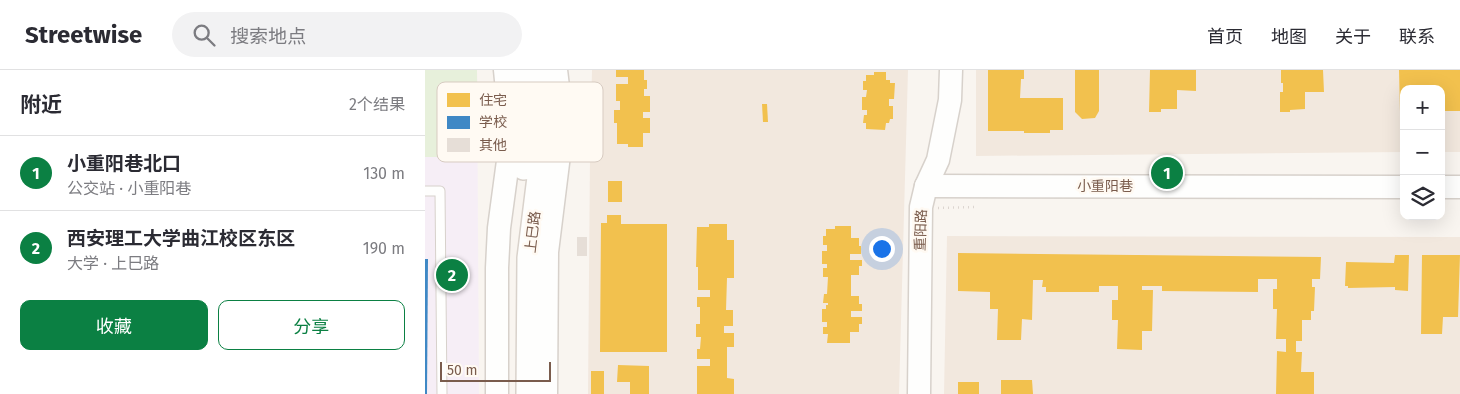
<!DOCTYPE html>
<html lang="zh">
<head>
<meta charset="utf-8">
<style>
	:root { --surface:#fff; --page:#f2f2f3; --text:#2b2b33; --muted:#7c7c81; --line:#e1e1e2; --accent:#0b8043 }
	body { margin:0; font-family:"Fira Sans","Noto Sans SC",sans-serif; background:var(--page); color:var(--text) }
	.controls { position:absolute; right:15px; top:15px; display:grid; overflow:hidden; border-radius:10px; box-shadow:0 5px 20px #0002 }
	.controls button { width:45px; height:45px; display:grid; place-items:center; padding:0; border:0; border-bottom:1px solid var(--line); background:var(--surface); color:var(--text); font:25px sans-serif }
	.scale { position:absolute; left:15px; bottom:12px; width:111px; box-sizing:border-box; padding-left:5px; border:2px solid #7a5c4d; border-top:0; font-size:14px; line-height:18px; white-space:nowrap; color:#7a5c4d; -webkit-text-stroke:4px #fffaf3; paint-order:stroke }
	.you { position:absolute; left:456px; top:178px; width:18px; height:18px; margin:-12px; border:4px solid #fff; border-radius:50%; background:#1a73e8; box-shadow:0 0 0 8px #1a73e833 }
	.badge { display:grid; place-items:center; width:32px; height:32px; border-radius:50%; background:var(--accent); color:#fff; font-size:16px; font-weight:700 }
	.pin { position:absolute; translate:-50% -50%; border:2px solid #fff; box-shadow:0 1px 5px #0006 }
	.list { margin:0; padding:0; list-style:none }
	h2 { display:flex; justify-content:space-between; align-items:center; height:65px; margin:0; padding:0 20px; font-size:21px }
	h2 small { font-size:16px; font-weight:400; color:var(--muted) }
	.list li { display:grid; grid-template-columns:32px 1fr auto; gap:15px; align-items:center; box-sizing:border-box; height:75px; padding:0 20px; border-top:1px solid var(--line) }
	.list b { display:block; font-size:19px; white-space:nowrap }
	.list p { margin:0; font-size:16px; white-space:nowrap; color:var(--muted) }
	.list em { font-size:16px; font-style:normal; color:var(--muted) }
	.actions { display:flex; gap:10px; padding:15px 20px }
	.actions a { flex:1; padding:11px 0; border:1px solid var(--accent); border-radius:10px; text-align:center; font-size:18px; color:var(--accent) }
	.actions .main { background:var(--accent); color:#fff }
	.icon { flex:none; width:28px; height:28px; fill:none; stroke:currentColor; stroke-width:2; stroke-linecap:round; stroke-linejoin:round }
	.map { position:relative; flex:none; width:1035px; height:324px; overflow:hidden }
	header { display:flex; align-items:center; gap:30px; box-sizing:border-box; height:70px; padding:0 25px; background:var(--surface); border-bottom:1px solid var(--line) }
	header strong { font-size:24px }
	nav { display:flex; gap:28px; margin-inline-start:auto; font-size:18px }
	.search { width:350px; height:45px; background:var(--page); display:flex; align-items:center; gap:12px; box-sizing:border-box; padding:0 18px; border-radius:28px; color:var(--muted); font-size:19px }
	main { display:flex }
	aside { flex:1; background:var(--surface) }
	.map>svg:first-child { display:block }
	.residential { fill:#f2e8de }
	.education { fill:#f6eef6 }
	.green { fill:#e7f0db }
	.homes { fill:#f2c14e }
	.schools { fill:#3f88c5 }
	.building { fill:#e6ded7 }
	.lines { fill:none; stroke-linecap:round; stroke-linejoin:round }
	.service-casing { stroke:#d7d1cb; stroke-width:11 }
	.tertiary-casing { stroke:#d7d1cb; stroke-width:25 }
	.secondary-casing { stroke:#d9d2cb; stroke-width:28 }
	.path { stroke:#dcd5d0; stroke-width:2.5; stroke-dasharray:1 4; stroke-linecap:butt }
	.service { stroke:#fefefd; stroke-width:9 }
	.tertiary { stroke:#fefefd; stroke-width:22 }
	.secondary { stroke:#fefefd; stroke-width:25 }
	.labels { text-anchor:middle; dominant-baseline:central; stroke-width:5; stroke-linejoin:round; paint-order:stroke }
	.street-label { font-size:14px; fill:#7a5c4d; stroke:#fffaf3 }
	.key { fill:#fffaf3; stroke:#d7cbc1; stroke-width:1 }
	.key-label { font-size:14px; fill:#7a5c4d }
</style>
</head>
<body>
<header>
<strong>Streetwise</strong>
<div class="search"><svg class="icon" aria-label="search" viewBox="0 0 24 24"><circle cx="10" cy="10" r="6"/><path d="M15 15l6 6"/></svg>搜索地点</div>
<nav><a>首页</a><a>地图</a><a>关于</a><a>联系</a></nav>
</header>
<main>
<aside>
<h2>附近<small>2个结果</small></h2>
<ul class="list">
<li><span class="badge">1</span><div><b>小重阳巷北口</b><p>公交站 · 小重阳巷</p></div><em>130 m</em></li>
<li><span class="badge">2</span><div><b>西安理工大学曲江校区东区</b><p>大学 · 上巳路</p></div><em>190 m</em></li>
</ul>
<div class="actions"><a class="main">收藏</a><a>分享</a></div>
</aside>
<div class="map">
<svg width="1035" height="324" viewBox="0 0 1035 324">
	<rect width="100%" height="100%" fill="#f9f5f0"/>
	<g class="residential">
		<polygon points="167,0 483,0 474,324 163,324 165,86"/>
		<polygon points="551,0 1035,0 1035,82 1016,82 1016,19 979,19 979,82 551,86"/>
		<polygon points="522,166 1035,167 1035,324 519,324"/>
	</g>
	<polygon class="education" points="0,0 52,0 54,324 0,324"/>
	<polygon class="green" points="0,0 52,0 53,87 0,87"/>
	<g class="homes">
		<polygon points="191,0 219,0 219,10 222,10 222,19 219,19 219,26 225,26 225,42 218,42 218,48 225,48 225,63 218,63 218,77 203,77 203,74 192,74 192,53 189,53 189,40 195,40 195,31 191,31 191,14 203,14 203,7 191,7"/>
		<polygon points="563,0 599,0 599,9 596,9 595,28 638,28 638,60 625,60 625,63 599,63 599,61 563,61"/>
		<polygon points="650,0 674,0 674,41 670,48 657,49 650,42"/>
		<polygon points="725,0 771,0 771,21 752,20 752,39 736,39 736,42 724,42"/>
		<polygon points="856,0 898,0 899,22 880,22 880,39 865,40 865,42 855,42 855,22 858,22 858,13 856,13"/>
		<polygon points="974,0 1035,0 1035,41 1016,41 1016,19 979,19 979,42 975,42"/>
		<polygon points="449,2 461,2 461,10 465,10 465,13 470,13 469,29 464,29 464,36 468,36 468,49 465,49 464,53 461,53 460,60 441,59 441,53 438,53 439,45 442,45 442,40 437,40 437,27 441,27 442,20 438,20 438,11 441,11 441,5 449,5"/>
		<polygon points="337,34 342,34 343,52 338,52"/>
		<rect x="183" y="111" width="14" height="21"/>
		<polygon points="182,145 196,145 196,154 242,154 242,282 175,282 176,153 182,153"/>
		<polygon points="284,154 302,154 302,170 309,170 309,208 302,208 301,240 308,240 308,256 299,256 299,263 309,263 309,277 302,277 302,308 309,309 309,324 272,324 272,296 285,296 285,289 272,289 272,279 275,279 276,267 271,267 271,254 275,254 275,237 272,237 272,227 285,227 285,220 273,220 273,197 271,197 272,157 284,157"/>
		<polygon points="410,156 426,156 426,168 434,168 434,176 436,176 436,184 425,184 425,190 437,190 437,196 434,196 434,205 426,205 426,226 434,226 434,234 437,234 437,241 426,241 426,247 437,247 437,254 434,254 434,262 425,262 425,273 402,273 403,264 398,264 398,257 402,257 402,252 397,252 397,239 401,239 401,235 403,235 403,233 398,233 399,224 402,224 403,207 398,207 398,198 402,198 402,194 397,194 397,181 402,181 402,175 398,175 398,166 401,166 401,159 410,159"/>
		<polygon points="533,183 896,187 895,209 887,209 887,217 890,217 889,241 886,241 886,250 877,250 877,271 871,271 871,282 877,282 876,302 889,302 889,324 851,324 852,281 861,282 861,269 851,269 852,239 848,239 848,219 852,219 852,209 833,209 833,222 737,221 737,216 717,216 717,220 728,220 727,261 717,261 717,280 692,279 693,250 687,250 687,230 693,230 693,216 674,216 674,222 621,222 621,217 617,217 618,210 608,210 607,250 597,249 596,270 572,270 573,239 565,239 565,222 533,221"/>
		<polygon points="970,185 984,185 983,221 970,220 970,217 923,218 923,216 920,216 921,192 969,193"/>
		<polygon points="997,185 1035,185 1033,247 1018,247 1017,264 996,264"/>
		<polygon points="193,295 224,296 224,324 205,324 205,312 192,312"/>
		<rect x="166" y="301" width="13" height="23"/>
		<polygon points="576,310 607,310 608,324 576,324"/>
		<rect x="533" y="312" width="21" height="12"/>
	</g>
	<polygon class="schools" points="0,189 3,189 2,324 0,324"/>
	<rect class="building" x="152" y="167" width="10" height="19"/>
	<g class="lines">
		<g class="service-casing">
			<polyline id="service" points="0,121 15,121 17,324"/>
		</g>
		<g class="tertiary-casing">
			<g id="tertiary">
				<polyline points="501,116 979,117"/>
				<polyline points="1016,117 1035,117"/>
				<polyline points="72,324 72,198 74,158 83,91 85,51 80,0"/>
				<polyline points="121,324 122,182 134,85 135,54 134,25 131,0"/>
				<polyline points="494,324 496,137 501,116 513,90 525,30 526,0"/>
			</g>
		</g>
		<g class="secondary-casing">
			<g id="secondary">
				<path d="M96 0C101 32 102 65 99 97"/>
				<polyline points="104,324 105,188 117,91 119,60 118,27 115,0"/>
			</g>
		</g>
		<polyline class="path" points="513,138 552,137"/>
		<use href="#service" class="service"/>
		<use href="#tertiary" class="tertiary"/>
		<use href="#secondary" class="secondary"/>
	</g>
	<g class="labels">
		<g class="street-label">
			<text x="680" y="116">小重阳巷</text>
			<text transform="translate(496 160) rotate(-88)">重阳路</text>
			<text transform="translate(108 162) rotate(-83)">上巳路</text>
		</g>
	</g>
	<rect x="12" y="12" width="166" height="80" rx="8" class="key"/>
	<rect x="22" y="23" width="23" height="14" fill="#f2c14e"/>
	<rect x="22" y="46" width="23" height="13" fill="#3f88c5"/>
	<rect x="22" y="68" width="23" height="14" fill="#e6ded7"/>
	<g class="key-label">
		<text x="54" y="35">住宅</text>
		<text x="54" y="57">学校</text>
		<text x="54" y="80">其他</text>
	</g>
</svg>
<div class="controls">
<button>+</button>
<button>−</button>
<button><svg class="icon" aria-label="layers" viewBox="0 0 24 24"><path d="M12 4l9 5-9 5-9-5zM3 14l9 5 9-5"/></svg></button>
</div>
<div class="scale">50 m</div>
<div class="you"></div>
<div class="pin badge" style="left:742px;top:103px">1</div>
<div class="pin badge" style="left:27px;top:205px">2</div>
</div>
</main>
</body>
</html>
